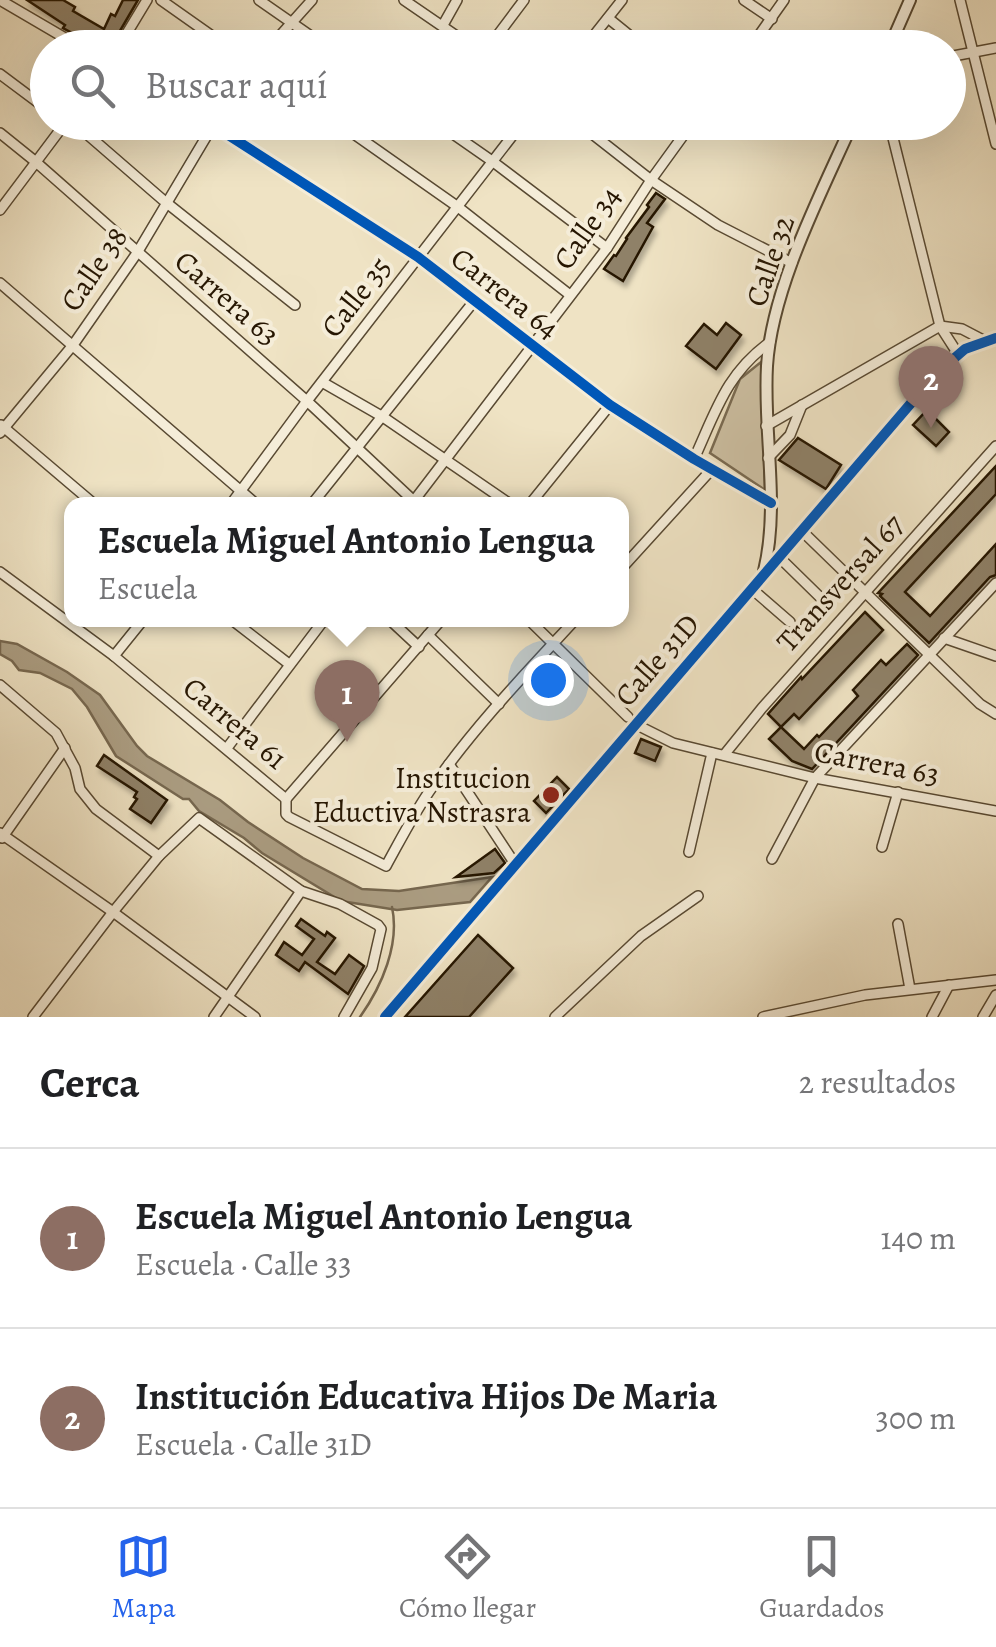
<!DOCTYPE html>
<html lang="es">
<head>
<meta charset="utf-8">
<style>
	:root { --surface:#fff; --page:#f2f2f2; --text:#202124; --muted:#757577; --line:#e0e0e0; --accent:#2563eb }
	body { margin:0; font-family:Alegreya,serif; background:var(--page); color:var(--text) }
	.you { position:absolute; left:548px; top:680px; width:35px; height:35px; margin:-25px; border:8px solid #fff; border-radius:50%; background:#1a73e8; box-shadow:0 0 0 15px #1a73e833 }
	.badge { display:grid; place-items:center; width:65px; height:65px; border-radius:50%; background:var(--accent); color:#fff; font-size:32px; font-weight:700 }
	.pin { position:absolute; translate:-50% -82px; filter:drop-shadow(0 2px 5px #0008) }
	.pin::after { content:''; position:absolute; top:52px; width:35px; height:30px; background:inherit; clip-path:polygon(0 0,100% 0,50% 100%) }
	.popup { position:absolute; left:64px; top:497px; width:565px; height:130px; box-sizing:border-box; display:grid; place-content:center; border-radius:20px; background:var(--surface); filter:drop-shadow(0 2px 8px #0005); font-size:32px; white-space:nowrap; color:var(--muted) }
	.popup b { font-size:38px; color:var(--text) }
	.popup::after { content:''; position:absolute; left:50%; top:100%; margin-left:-20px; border:20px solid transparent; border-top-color:var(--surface) }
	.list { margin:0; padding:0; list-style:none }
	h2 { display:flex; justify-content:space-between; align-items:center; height:130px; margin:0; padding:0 40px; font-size:42px }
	h2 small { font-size:32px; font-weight:400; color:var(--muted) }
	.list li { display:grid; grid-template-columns:65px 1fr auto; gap:30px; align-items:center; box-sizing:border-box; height:180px; padding:0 40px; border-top:2px solid var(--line) }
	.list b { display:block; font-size:38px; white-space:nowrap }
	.list p { margin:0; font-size:32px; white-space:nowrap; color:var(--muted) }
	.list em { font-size:32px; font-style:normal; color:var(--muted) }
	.icon { flex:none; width:55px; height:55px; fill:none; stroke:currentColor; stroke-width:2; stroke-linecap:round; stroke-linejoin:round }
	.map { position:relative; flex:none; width:996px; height:1017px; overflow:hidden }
	.search { position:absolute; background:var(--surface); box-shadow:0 10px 40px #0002; left:30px; right:30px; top:30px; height:110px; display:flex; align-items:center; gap:25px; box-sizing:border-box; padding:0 35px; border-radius:55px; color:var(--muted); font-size:38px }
	.sheet { height:490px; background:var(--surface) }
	nav { display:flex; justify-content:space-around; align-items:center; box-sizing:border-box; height:140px; border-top:2px solid var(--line); background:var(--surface); font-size:28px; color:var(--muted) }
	nav a { display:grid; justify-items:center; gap:5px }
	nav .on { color:var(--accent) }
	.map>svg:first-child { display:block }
	.green { fill:#cdc0a3; stroke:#7a6b52; stroke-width:2.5 }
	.water { fill:#ab9d82; stroke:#76674f; stroke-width:2.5 }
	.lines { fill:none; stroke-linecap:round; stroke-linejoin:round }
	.stream { stroke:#76674f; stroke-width:2.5 }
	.building { fill:#8f8167; stroke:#261602; stroke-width:2.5; filter:url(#shadow) }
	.minor-casing { stroke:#584932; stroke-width:12 }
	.tertiary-casing { stroke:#584932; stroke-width:14 }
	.minor { stroke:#f5edd9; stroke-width:9 }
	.tertiary { stroke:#f5edd9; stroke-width:10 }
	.cycleway-casing { stroke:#f5edd9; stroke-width:16 }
	.cycleway { stroke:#0057b8; stroke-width:10 }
	.poi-dot { fill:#8f2418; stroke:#f5edd9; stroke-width:4 }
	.labels { text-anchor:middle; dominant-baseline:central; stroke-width:8; stroke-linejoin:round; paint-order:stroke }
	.street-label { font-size:30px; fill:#261602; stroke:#f5edd9 }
	.poi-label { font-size:30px; fill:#261602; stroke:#f5edd9; text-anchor:end }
</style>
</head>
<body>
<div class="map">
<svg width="996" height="1017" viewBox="0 0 996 1017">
	<defs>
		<filter id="shadow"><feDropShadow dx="3" dy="5.5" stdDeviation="2.5" flood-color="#0004"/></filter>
	</defs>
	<rect width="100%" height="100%" fill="#efe3c4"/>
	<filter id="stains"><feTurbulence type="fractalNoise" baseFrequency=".002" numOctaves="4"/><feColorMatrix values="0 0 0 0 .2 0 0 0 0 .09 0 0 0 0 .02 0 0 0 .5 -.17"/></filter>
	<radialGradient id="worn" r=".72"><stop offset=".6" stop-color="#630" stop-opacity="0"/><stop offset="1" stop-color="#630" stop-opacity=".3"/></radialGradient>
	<polygon class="green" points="761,362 765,490 710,453 740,379"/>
	<polygon class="water" points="0,641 17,644 67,672 100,695 137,746 147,756 220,800 248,822 303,858 362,889 399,891 492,877 470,902 397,910 341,901 262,853 244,838 199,811 189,799 183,799 116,756 87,707 72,689 40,673 19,670 12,661 0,654"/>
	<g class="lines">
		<path class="stream" d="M360 1017C382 986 400 944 392 907"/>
	</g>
	<g class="building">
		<polygon points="27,0 63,0 75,7 73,11 104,29 111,14 115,16 123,0 138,0 110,48 102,48 86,38 85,40 63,28 65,25"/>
		<polygon points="656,193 665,199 647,223 653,227 623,281 604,269 614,255 616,256 627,239 626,238 649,207 647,205"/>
		<polygon points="726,323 741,335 716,369 686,346 704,324 717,335"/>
		<polygon points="927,410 949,432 936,446 913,425"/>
		<polygon points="798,438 841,465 826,489 779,460"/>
		<polygon points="996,466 996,494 905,592 930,616 996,544 996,575 990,577 929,643 880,596 882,594 878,593"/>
		<polygon points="865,612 883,630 799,719 794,714 781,727 768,714 801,677 802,679"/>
		<polygon points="907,644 918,655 812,769 792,761 769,739 781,727 804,749 817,735 819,737 858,696 853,690 881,660 886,665"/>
		<polygon points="641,739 661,747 655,761 635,753"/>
		<polygon points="104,755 167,800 151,823 130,809 137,799 134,797 137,792 97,766"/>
		<polygon points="557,777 569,789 546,813 534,801"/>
		<polygon points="495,849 505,863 494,873 456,877"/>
		<polygon points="301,919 325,936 327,932 335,938 317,962 335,974 349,955 364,966 348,994 305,962 299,971 276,955 284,942 302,955 314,939 296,926"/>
		<polygon points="478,935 513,968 469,1017 405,1017"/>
	</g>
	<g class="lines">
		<g class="minor-casing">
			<g id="minor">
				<polyline points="0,0 82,48"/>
				<polyline points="161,0 229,48"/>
				<polyline points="259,0 328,48"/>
				<polyline points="404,0 474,48"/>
				<polyline points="744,0 772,19"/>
				<polyline points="960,0 996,144"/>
				<polyline points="608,18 645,48"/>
				<polyline points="443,25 457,0"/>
				<polyline points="118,48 147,0"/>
				<polyline points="269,48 312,0"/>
				<polyline points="488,48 524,0"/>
				<polyline points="584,48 622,0"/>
				<polyline points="750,48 784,0"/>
				<polyline points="948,57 996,48"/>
				<polyline points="0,74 48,110"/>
				<polyline points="73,122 163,200 295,305"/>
				<polyline points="208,122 418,257 610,405 694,459 771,503"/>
				<polyline points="337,122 458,207 570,295"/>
				<polyline points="436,122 492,161 607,248"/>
				<polyline points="577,122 651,180 718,225 792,263"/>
				<polyline points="889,122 940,326 958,354"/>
				<polyline points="0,133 36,162 307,401 417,504"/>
				<polyline points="0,210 66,122"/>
				<polyline points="0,283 256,504"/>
				<polyline points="940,326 962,329 985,341"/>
				<polyline points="322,382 383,417 510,504"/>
				<polyline points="1,425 94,504"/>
				<polyline points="766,426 940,326"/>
				<polyline points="0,433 73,345 137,253 215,122"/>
				<polyline points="768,458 790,435 802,405"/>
				<path d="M694 459C716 411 726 374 770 342"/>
				<polyline points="413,502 607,248 651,180 693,122"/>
				<polyline points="231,504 307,401 523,122"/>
				<polyline points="312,504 475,300"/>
				<polyline points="530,504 610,405"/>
				<polyline points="802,531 980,704 996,714"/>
				<polyline points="779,557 827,604"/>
				<polyline points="622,568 712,469"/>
				<polyline points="0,572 114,656 286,799"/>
				<polyline points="752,589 790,622"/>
				<polyline points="232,620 289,664"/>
				<polyline points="390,620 419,647"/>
				<polyline points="529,620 628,717"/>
				<polyline points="428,635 499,704"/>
				<polyline points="944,638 996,656"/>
				<polyline points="114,656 143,620"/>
				<polyline points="0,685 56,733 75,768 80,789 96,809 159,856"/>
				<polyline points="635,724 673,743 815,778 996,811"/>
				<polyline points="227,748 324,620"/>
				<polyline points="724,755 762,708 996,446"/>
				<polyline points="449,764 515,864"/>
				<path d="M286 799V814L289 817 386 866C401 839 415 811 433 786 475 726 526 673 575 620"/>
				<polyline points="286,799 441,620"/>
				<polyline points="0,833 113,912 255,1017"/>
				<polyline points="2,838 65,748"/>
				<polyline points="882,847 898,792"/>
				<polyline points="689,852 712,753"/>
				<polyline points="772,859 815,778 996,583"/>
				<polyline points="898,924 910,989"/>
				<polyline points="33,1017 113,912 159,856 199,818 301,891 340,904 378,925 381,929 372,968 344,1017"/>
				<polyline points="214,1017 301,891"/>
				<polyline points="555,1017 641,936 698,896"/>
				<polyline points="763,1017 865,995 996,980"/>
				<polyline points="932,1017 949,985"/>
				<polyline points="983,1017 996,995"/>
			</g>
		</g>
		<g class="tertiary-casing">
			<g id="tertiary">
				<polyline points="889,48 910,0"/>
				<path d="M764 571C780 504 763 434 767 366 772 287 821 194 853 122"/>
				<polyline points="385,1017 936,374 965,349 996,338"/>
			</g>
		</g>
		<use href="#minor" class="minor"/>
		<use href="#tertiary" class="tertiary"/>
		<g class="cycleway-casing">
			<g id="cycleway">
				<polyline points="208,122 418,257 610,405 694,459 771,503"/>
				<polyline points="385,1017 936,374 965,349 996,338"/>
			</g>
		</g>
		<use href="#cycleway" class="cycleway"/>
	</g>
	<circle class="poi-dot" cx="551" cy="795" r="10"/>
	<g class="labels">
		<g class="street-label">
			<text transform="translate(587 228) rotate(-55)">Calle 34</text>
			<text transform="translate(770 261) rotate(-71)">Calle 32</text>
			<text transform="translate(94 269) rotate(-56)">Calle 38</text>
			<text transform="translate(505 293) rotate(38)">Carrera 64</text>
			<text transform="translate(356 297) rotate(-52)">Calle 35</text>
			<text transform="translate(227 298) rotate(41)">Carrera 63</text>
			<text transform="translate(840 583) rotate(-48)">Transversal 67</text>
			<text transform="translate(657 660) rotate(-49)">Calle 31D</text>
			<text transform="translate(235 723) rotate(40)">Carrera 61</text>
			<text transform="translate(877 763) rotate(11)">Carrera 63</text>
		</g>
		<g class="poi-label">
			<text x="531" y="778">Institucion<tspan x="531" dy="34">Eductiva Nstrasra</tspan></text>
		</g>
	</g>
	<rect width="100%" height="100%" filter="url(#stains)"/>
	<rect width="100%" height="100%" fill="url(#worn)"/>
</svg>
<div class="you"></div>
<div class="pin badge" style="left:347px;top:742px;background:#8d6e63">1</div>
<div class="popup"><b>Escuela Miguel Antonio Lengua</b>Escuela</div>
<div class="pin badge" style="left:931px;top:428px;background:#8d6e63">2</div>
<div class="search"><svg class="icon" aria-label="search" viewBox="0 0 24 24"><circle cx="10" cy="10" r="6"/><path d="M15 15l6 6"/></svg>Buscar aquí</div>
</div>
<section class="sheet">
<h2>Cerca<small>2 resultados</small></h2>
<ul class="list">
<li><span class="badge" style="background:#8d6e63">1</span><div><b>Escuela Miguel Antonio Lengua</b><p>Escuela · Calle 33</p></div><em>140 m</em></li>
<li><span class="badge" style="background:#8d6e63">2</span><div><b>Institución Educativa Hijos De Maria</b><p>Escuela · Calle 31D</p></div><em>300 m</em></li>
</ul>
</section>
<nav>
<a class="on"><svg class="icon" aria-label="map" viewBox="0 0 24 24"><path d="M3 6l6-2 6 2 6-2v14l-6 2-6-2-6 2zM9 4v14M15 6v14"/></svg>Mapa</a>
<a><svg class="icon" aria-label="directions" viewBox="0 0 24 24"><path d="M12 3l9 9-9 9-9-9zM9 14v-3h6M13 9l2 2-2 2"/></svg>Cómo llegar</a>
<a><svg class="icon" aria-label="saved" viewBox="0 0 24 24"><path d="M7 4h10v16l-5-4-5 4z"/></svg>Guardados</a>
</nav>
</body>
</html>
